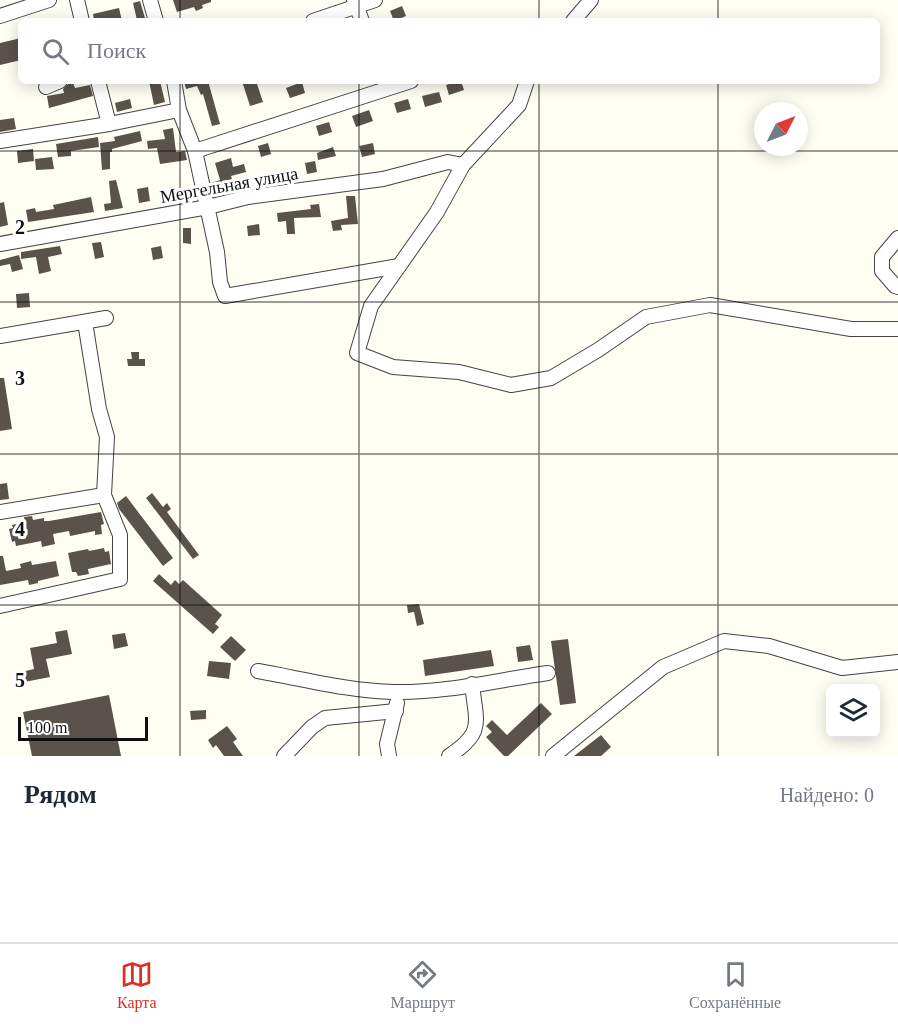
<!DOCTYPE html>
<html lang="ru">
<head>
<meta charset="utf-8">
<style>
	:root { --surface:#fff; --page:#f2f2f3; --text:#1f2937; --muted:#747a83; --line:#e0e1e3; --accent:#d93025 }
	body { margin:0; font-family:"Times New Roman",serif; background:var(--page); color:var(--text) }
	.controls { position:absolute; right:18px; bottom:18px; display:grid; overflow:hidden; border-radius:9px; box-shadow:0 3px 15px #0003 }
	.controls button { width:54px; height:54px; display:grid; place-items:center; padding:0; border:0; border-bottom:2px solid var(--line); background:var(--surface); color:var(--text); font:30px sans-serif }
	.compass { position:absolute; left:754px; top:102px; width:54px; height:54px; border-radius:50%; background:var(--surface); box-shadow:0 3px 15px #0003; rotate:48deg }
	.scale { position:absolute; left:18px; bottom:15px; width:130px; box-sizing:border-box; padding-left:6px; border:3px solid #101010; border-top:0; font-size:16px; line-height:21px; white-space:nowrap; color:#101010; -webkit-text-stroke:4px #fff; paint-order:stroke }
	.list { margin:0; padding:0; list-style:none }
	h2 { display:flex; justify-content:space-between; align-items:center; height:78px; margin:0; padding:0 24px; font-size:26px }
	h2 small { font-size:20px; font-weight:400; color:var(--muted) }
	.icon { flex:none; width:33px; height:33px; fill:none; stroke:currentColor; stroke-width:2; stroke-linecap:round; stroke-linejoin:round }
	.map { position:relative; flex:none; width:898px; height:756px; overflow:hidden }
	.search { position:absolute; background:var(--surface); box-shadow:0 3px 15px #0003; left:18px; right:18px; top:18px; height:66px; display:flex; align-items:center; gap:15px; box-sizing:border-box; padding:0 21px; border-radius:9px; color:var(--muted); font-size:22px }
	.sheet { height:186px; background:var(--surface) }
	nav { display:flex; justify-content:space-around; align-items:center; box-sizing:border-box; height:84px; border-top:2px solid var(--line); background:var(--surface); font-size:16px; color:var(--muted) }
	nav a { display:grid; justify-items:center; gap:3px }
	nav .on { color:var(--accent) }
	.map>svg:first-child { display:block }
	.building { fill:#59534c }
	.lines { fill:none; stroke-linecap:round; stroke-linejoin:round }
	.minor-casing { stroke:#434343; stroke-width:16 }
	.minor { stroke:#fff; stroke-width:14 }
	.grid { fill:none; stroke:#101010; stroke-width:1.5; stroke-opacity:0.55 }
	.labels { text-anchor:middle; dominant-baseline:central; stroke-width:6; stroke-linejoin:round; paint-order:stroke }
	.street-label { font-size:18px; fill:#101010; stroke:#fff }
	.grid-label { font-size:20px; text-anchor:middle; font-weight:bold; fill:#101010; stroke:#fff; stroke-width:6; stroke-linejoin:round; paint-order:stroke }
</style>
</head>
<body>
<div class="map">
<svg width="898" height="756" viewBox="0 0 898 756">
	<rect width="100%" height="100%" fill="#fffef3"/>
	<g class="building">
		<polygon points="173,0 211,0 211,2 202,5 203,8 196,11 194,7 177,12"/>
		<polygon points="140,1 145,18 137,20 133,3"/>
		<polygon points="402,6 406,16 394,21 390,11"/>
		<polygon points="119,8 122,21 94,21 93,14"/>
		<polygon points="21,38 21,60 0,65 0,43"/>
		<polygon points="149,81 160,81 165,102 154,105"/>
		<polygon points="184,81 208,81 220,124 212,126 203,94 201,95 197,86 186,89"/>
		<polygon points="242,81 256,81 263,102 250,106"/>
		<polygon points="458,81 461,81 464,90 449,95 446,85"/>
		<polygon points="302,82 305,93 290,98 286,88"/>
		<polygon points="73,83 75,88 90,85 93,96 49,108 47,96 64,93 63,89 68,84"/>
		<polygon points="439,92 442,102 425,107 422,96"/>
		<polygon points="130,99 132,108 117,112 115,103"/>
		<polygon points="408,99 411,109 397,113 394,103"/>
		<polygon points="369,110 373,121 356,127 352,116"/>
		<polygon points="14,118 16,129 0,132 0,120"/>
		<polygon points="329,122 332,132 319,136 316,126"/>
		<polygon points="173,128 176,152 185,151 187,160 160,164 157,148 148,149 147,141 165,139 163,130"/>
		<polygon points="140,131 142,141 112,149 112,152 110,152 110,169 102,170 100,143 115,141 114,137"/>
		<polygon points="98,137 99,147 71,151 71,156 58,157 56,144"/>
		<polygon points="268,143 271,154 261,157 258,146"/>
		<polygon points="373,143 375,154 362,157 359,146"/>
		<polygon points="333,147 336,156 318,160 317,153"/>
		<polygon points="33,149 34,161 18,163 17,151"/>
		<polygon points="52,157 54,169 36,170 35,159"/>
		<polygon points="231,158 233,167 244,164 246,172 231,176 234,186 213,191 211,183 220,180 215,163"/>
		<polygon points="315,161 317,172 307,174 305,163"/>
		<polygon points="116,180 123,208 105,211 104,204 111,203 109,181"/>
		<polygon points="148,187 150,201 139,203 137,189"/>
		<polygon points="346,196 355,196 358,224 341,225 342,230 333,231 331,221 348,218"/>
		<polygon points="91,197 94,212 28,222 26,210 35,208 36,212 54,209 53,205"/>
		<polygon points="4,202 8,225 0,227 0,203"/>
		<polygon points="319,204 321,217 294,218 295,234 287,234 286,221 278,222 277,213 311,209 310,205"/>
		<polygon points="259,224 260,235 248,236 247,226"/>
		<polygon points="183,228 191,228 191,244 183,243"/>
		<polygon points="101,242 104,257 95,259 92,243"/>
		<polygon points="60,246 62,254 48,257 51,271 39,274 36,257 21,259 21,252"/>
		<polygon points="161,246 163,258 153,260 151,248"/>
		<polygon points="19,255 23,269 12,272 10,264 0,266 0,260"/>
		<polygon points="29,293 30,307 17,308 16,294"/>
		<polygon points="131,352 139,352 139,359 145,359 145,366 128,366 127,359 132,359"/>
		<polygon points="0,378 4,378 12,429 0,431"/>
		<polygon points="7,483 9,499 0,500 0,484"/>
		<polygon points="152,493 163,507 167,503 171,509 167,512 199,555 193,559 146,498"/>
		<polygon points="126,496 173,558 163,566 119,509 117,503"/>
		<polygon points="101,512 104,524 101,525 102,534 95,535 95,531 70,536 69,531 53,534 55,544 42,547 41,541 16,546 15,541 12,542 9,529 13,528 12,525 25,522 24,517 32,516 33,520 44,518 44,521 49,521"/>
		<polygon points="104,548 105,552 109,551 111,564 88,569 89,574 78,576 76,572 72,572 68,553 88,549 89,551"/>
		<polygon points="0,556 3,556 6,571 21,568 20,564 31,561 32,565 56,561 59,576 38,581 38,583 29,585 28,580 0,585"/>
		<polygon points="159,574 171,585 175,580 179,584 183,580 222,615 215,624 219,627 213,634 153,581"/>
		<polygon points="419,604 424,624 417,626 414,612 408,613 407,605"/>
		<polygon points="67,630 72,654 46,659 50,677 19,683 17,673 34,669 30,648 57,643 55,632"/>
		<polygon points="125,633 128,646 114,649 112,635"/>
		<polygon points="231,636 246,650 235,661 220,647"/>
		<polygon points="568,639 576,703 560,705 551,641"/>
		<polygon points="530,645 533,660 518,662 516,647"/>
		<polygon points="491,650 494,666 425,676 423,660"/>
		<polygon points="209,661 231,663 229,679 207,676"/>
		<polygon points="109,695 121,756 32,756 23,712"/>
		<polygon points="541,703 552,714 508,756 504,756 486,737 492,732 486,726 492,720 507,735"/>
		<polygon points="206,710 206,719 191,720 190,711"/>
		<polygon points="227,726 237,739 233,742 243,756 224,756 216,745 213,748 208,740"/>
		<polygon points="601,735 611,747 601,756 574,756"/>
	</g>
	<g class="lines">
		<g class="minor-casing">
			<g id="minor">
				<polyline points="77,0 82,21"/>
				<polyline points="150,0 156,21"/>
				<polyline points="354,0 362,21"/>
				<polyline points="0,16 49,0"/>
				<polyline points="313,21 375,0"/>
				<polyline points="573,21 591,0"/>
				<polyline points="98,81 109,124"/>
				<polyline points="174,81 179,110 195,151 217,252 220,282 225,296 399,266"/>
				<polyline points="527,81 519,105 463,165 437,212 371,306 357,353 393,367 459,372 511,385 551,378 598,350 646,317 710,305 851,329 898,329"/>
				<polyline points="46,87 60,81"/>
				<polyline points="0,141 109,124 179,110"/>
				<polyline points="195,151 411,81"/>
				<polyline points="898,238 882,257 882,271 895,286 898,287"/>
				<polyline points="0,244 208,207 248,197 383,179 448,162 463,165"/>
				<polyline points="0,336 106,318"/>
				<polyline points="0,512 104,495"/>
				<polyline points="0,606 120,579 120,535 104,495 107,437 99,409 85,322"/>
				<path d="M258 671C303 679 349 691 394 692 445 693 498 680 548 673"/>
				<polyline points="284,756 312,727 325,718 396,711"/>
				<polyline points="389,756 387,744 397,703"/>
				<path d="M449 756C485 732 476 723 472 684"/>
				<polyline points="553,756 663,667 724,641 769,646 842,668 898,662"/>
			</g>
		</g>
		<use href="#minor" class="minor"/>
	</g>
	<path class="grid" d="M180 0V21M359 0V21M539 0V21M718 0V21M180 81V756M359 81V756M539 81V756M718 81V756M0 151H898M0 302H898M0 454H898M0 605H898"/>
	<g class="labels">
		<g class="street-label">
			<text transform="translate(229 185) rotate(-10)">Мергельная улица</text>
		</g>
	</g>
	<g class="grid-label">
		<text x="20" y="234">2</text>
		<text x="20" y="385">3</text>
		<text x="20" y="536">4</text>
		<text x="20" y="687">5</text>
	</g>
</svg>
<div class="controls">
<button><svg class="icon" aria-label="layers" viewBox="0 0 24 24"><path d="M12 4l9 5-9 5-9-5zM3 14l9 5 9-5"/></svg></button>
</div>
<svg class="compass" viewBox="-18 -18 36 36"><path d="M0-13l5 13h-10z" fill="#e53935"/><path d="M0 13l5-13h-10z" fill="#747a83"/></svg>
<div class="scale">100 m</div>
<div class="search"><svg class="icon" aria-label="search" viewBox="0 0 24 24"><circle cx="10" cy="10" r="6"/><path d="M15 15l6 6"/></svg>Поиск</div>
</div>
<section class="sheet">
<h2>Рядом<small>Найдено: 0</small></h2>
<ul class="list">
</ul>
</section>
<nav>
<a class="on"><svg class="icon" aria-label="map" viewBox="0 0 24 24"><path d="M3 6l6-2 6 2 6-2v14l-6 2-6-2-6 2zM9 4v14M15 6v14"/></svg>Карта</a>
<a><svg class="icon" aria-label="directions" viewBox="0 0 24 24"><path d="M12 3l9 9-9 9-9-9zM9 14v-3h6M13 9l2 2-2 2"/></svg>Маршрут</a>
<a><svg class="icon" aria-label="saved" viewBox="0 0 24 24"><path d="M7 4h10v16l-5-4-5 4z"/></svg>Сохранённые</a>
</nav>
</body>
</html>
